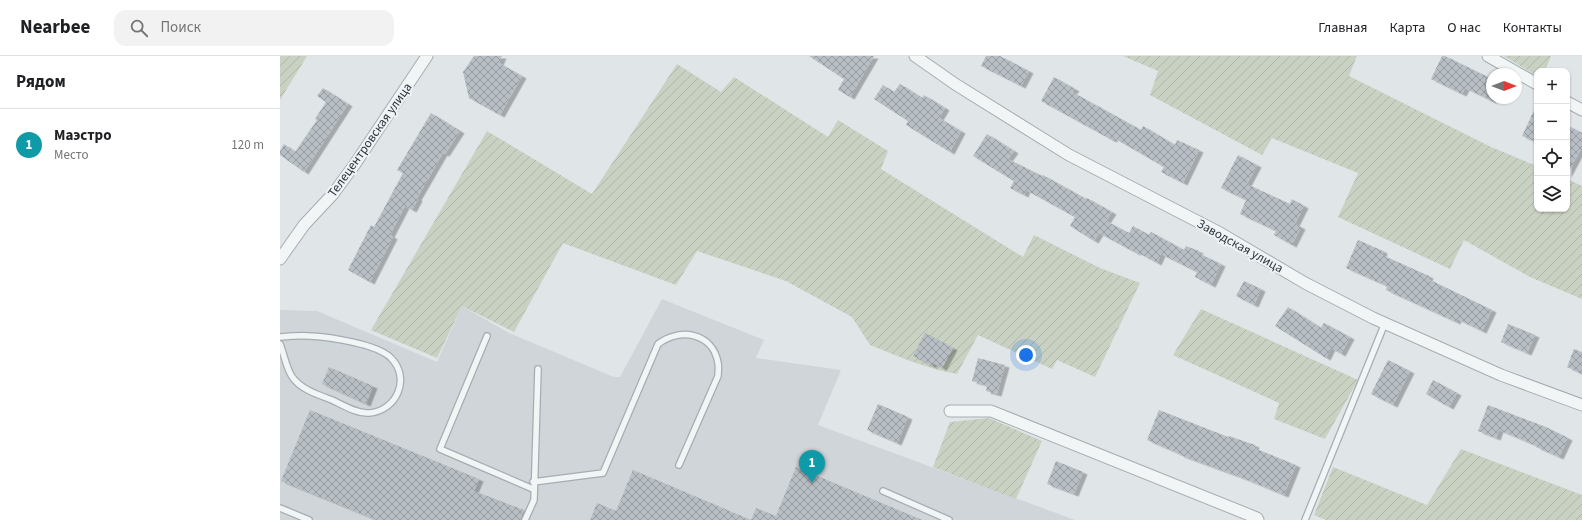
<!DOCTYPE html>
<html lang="ru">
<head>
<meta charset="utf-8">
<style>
	:root { --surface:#fff; --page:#f2f2f2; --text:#202124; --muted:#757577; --line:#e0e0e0; --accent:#d93025 }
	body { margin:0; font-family:"Source Sans 3",sans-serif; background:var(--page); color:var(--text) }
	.controls { position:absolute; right:12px; top:12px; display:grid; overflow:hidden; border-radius:8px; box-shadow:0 1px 3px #0004 }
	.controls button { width:36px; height:36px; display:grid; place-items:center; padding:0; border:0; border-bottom:1px solid var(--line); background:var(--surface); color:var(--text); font:20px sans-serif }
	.compass { position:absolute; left:1206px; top:12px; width:36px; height:36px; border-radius:50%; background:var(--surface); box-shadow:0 1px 3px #0004; rotate:90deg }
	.you { position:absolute; left:746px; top:299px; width:14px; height:14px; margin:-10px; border:3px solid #fff; border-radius:50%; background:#1a73e8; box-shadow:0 0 0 6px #1a73e833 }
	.badge { display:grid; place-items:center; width:26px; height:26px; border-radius:50%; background:var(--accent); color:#fff; font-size:13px; font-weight:700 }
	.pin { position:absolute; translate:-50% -33px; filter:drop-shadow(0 1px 2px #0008) }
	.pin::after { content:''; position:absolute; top:21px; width:14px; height:12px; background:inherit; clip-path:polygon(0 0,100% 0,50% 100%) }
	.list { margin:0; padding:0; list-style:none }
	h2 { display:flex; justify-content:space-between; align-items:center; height:52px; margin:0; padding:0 16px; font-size:17px }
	h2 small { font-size:13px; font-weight:400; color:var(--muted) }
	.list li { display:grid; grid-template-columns:26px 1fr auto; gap:12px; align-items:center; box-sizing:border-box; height:72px; padding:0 16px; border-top:1px solid var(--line) }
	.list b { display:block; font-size:15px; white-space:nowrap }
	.list p { margin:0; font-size:13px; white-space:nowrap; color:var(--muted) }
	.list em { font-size:13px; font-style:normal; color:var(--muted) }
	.icon { flex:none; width:22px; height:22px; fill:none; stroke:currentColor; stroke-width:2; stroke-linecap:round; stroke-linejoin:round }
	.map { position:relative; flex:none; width:1302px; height:464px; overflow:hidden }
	header { display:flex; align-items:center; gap:24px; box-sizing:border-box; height:56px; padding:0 20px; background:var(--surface); border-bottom:1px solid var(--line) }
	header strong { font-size:19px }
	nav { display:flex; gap:22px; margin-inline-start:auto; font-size:14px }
	.search { width:280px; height:36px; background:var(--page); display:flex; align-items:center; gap:10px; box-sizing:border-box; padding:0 14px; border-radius:12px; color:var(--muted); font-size:15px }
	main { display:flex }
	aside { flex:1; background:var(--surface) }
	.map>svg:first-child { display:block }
	.built { fill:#cfd5d9 }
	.garden { fill:url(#garden-furrows) }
	.building { fill:url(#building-cross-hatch); filter:url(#shadow) }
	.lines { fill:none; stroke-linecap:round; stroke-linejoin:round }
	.service-casing { stroke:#a6adb2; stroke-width:8 }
	.minor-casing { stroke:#a6adb2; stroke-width:13 }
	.service { stroke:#f2f5f6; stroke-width:5.5 }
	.minor { stroke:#f2f5f6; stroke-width:11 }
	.labels { text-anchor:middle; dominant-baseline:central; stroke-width:4; stroke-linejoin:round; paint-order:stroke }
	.street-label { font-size:13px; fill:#2a363e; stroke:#eff3f5 }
</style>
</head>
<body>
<header>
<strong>Nearbee</strong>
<div class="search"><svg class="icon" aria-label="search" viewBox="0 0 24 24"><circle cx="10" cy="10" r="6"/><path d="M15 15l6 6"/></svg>Поиск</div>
<nav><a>Главная</a><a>Карта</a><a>О нас</a><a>Контакты</a></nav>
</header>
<main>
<aside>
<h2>Рядом<small></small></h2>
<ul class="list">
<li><span class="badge" style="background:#0f9aa8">1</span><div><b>Маэстро</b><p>Место</p></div><em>120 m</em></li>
</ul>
</aside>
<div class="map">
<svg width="1302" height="464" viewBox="0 0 1302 464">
	<defs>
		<pattern id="garden-furrows" width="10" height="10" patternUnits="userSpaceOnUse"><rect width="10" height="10" fill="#c9d1c2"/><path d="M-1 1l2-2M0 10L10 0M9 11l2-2" fill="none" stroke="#adb4a8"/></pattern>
		<pattern id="building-cross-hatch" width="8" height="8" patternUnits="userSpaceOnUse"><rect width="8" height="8" fill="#b8bfc4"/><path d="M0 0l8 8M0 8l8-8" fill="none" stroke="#969ca1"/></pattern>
		<filter id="shadow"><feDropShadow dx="4.5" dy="2.5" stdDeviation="0" flood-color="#0004"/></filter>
	</defs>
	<rect width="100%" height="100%" fill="#e0e5e8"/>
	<polygon class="built" points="382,243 484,284 476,302 561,314 538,369 795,464 0,464 0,254 37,255 157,306 182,250 229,277 334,321 340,321"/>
	<g class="garden">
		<polygon points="0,0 27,0 0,44"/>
		<polygon points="843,0 1077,0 1069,20 1211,91 1257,110 1257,153 1287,153 1287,123 1302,130 1302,243 1250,221 1184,184 1170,213 1058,161 1078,117 992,82 982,99 870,39 878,15"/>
		<polygon points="1224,0 1271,0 1265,15 1257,15 1257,20"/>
		<polygon points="397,8 441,36 454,21 548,81 558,64 608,95 601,113 743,201 754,179 820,212 860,227 815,321 777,304 772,313 698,279 677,318 658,314 630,305 590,289 572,261 506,225 417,195 396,229 283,187 234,276 182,250 157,302 91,274 207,75 312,138"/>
		<polygon points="921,253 1078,324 1045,383 994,363 999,347 893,299"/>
		<polygon points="709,362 762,385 736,443 653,411 670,366"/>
		<polygon points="1181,393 1302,439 1302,464 1046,464 1034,459 1053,411 1147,449"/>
	</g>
	<g class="building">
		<polygon points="194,0 222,0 219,7 242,20 220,59 189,42 183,16"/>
		<polygon points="529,0 594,0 570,41 558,34 564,23"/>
		<polygon points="706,0 720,0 749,15 741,30 701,10"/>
		<polygon points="1162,0 1165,0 1212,23 1212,45 1185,32 1182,38 1151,23"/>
		<polygon points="774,21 795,33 792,36 861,74 863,70 895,89 897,84 919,94 903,127 881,116 884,111 834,82 832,84 761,45"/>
		<polygon points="620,28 642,42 644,39 665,52 659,62 681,75 670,96 626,69 628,65 594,43 603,29 614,36"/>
		<polygon points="43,32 68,48 24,116 0,99 0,95 4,88 15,96 37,64 35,63 46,46 37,40"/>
		<polygon points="1257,48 1257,86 1242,80"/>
		<polygon points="151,57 180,75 165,98 163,97 137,142 138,143 132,154 125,150 110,179 113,181 90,226 68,214 91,169 94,171 123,117 117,114"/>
		<polygon points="1287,69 1302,77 1302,91 1287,119"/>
		<polygon points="707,78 734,95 728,103 762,120 763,119 806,143 807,142 832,156 826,165 849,177 853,170 869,179 871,176 904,194 906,190 919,195 918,197 941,208 931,229 915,221 917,216 881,198 877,207 857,196 856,197 819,177 814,185 790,170 795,161 746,134 744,139 730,132 734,125 693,100"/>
		<polygon points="958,99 977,109 967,128 1010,148 1012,143 1024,150 1015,168 1021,171 1012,189 994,179 996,175 960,158 966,144 941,132"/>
		<polygon points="1078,184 1103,195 1102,199 1149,220 1148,223 1212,254 1202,275 1177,263 1176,266 1106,234 1107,230 1066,212"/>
		<polygon points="964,225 981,233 974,249 956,240"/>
		<polygon points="1008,251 1041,272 1044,267 1070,281 1061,298 1051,292 1046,302 995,270"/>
		<polygon points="1228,268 1255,279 1247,297 1221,286"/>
		<polygon points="645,277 673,292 662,312 653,307 652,310 633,300"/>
		<polygon points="1294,293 1302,296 1302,318 1287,311"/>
		<polygon points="698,302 725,309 717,338 706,335 707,329 692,325"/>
		<polygon points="1108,304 1130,315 1113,349 1091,338"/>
		<polygon points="49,311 93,330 86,348 42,328"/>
		<polygon points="1153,324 1177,337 1169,351 1146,338"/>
		<polygon points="598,348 628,361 617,387 587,374"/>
		<polygon points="1208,349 1266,371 1288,382 1279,401 1256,391 1257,390 1219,374 1216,382 1198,375"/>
		<polygon points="30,354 199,423 194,435 244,454 240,464 97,464 1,425"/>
		<polygon points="879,354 948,381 949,380 975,389 974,392 1016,409 1004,439 963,422 900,399 900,398 867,384"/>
		<polygon points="776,405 803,416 794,438 767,428"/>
		<polygon points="516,411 642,464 310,464 317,447 336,455 353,414 471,464 476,452 496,460"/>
	</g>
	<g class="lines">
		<g class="service-casing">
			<g id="service">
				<polyline points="207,280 160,393 253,433"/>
				<path d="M0 281C10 280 20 279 30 280 49 281 98 288 111 302 131 322 117 355 89 357 77 358 63 349 52 344 39 339 22 334 13 322 7 315 4 298 0 288"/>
				<path d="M253 426 323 417 378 288C400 271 433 277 438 307 439 311 438 316 438 320L399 409"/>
				<polyline points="603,435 669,464"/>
				<polyline points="0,452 29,464"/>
				<polyline points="245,464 254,444 258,313"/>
				<polyline points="1025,464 1105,267"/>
			</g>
		</g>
		<g class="minor-casing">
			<g id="minor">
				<polyline points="635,0 675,28 789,99 940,177 1025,227 1093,262 1221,319 1302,349"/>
				<polyline points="1208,0 1257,28"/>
				<polyline points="1287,46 1302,54"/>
				<polyline points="0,203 24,169 53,138 75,108 147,0"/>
				<polyline points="670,355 711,355 977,462 978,464"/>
			</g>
		</g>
		<use href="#service" class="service"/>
		<use href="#minor" class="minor"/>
	</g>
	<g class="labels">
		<g class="street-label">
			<text transform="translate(90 84) rotate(-55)">Телецентровская улица</text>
			<text transform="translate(960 190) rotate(29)">Заводская улица</text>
		</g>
	</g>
</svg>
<div class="controls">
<button>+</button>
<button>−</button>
<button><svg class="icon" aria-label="locate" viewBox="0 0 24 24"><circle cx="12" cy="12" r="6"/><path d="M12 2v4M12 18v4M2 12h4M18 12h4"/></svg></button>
<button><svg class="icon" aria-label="layers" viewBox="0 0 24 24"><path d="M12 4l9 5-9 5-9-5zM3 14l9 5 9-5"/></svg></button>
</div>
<svg class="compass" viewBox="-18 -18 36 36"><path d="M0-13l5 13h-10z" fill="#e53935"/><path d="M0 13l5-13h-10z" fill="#757577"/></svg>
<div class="you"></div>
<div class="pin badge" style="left:532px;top:427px;background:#0f9aa8">1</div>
</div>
</main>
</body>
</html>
